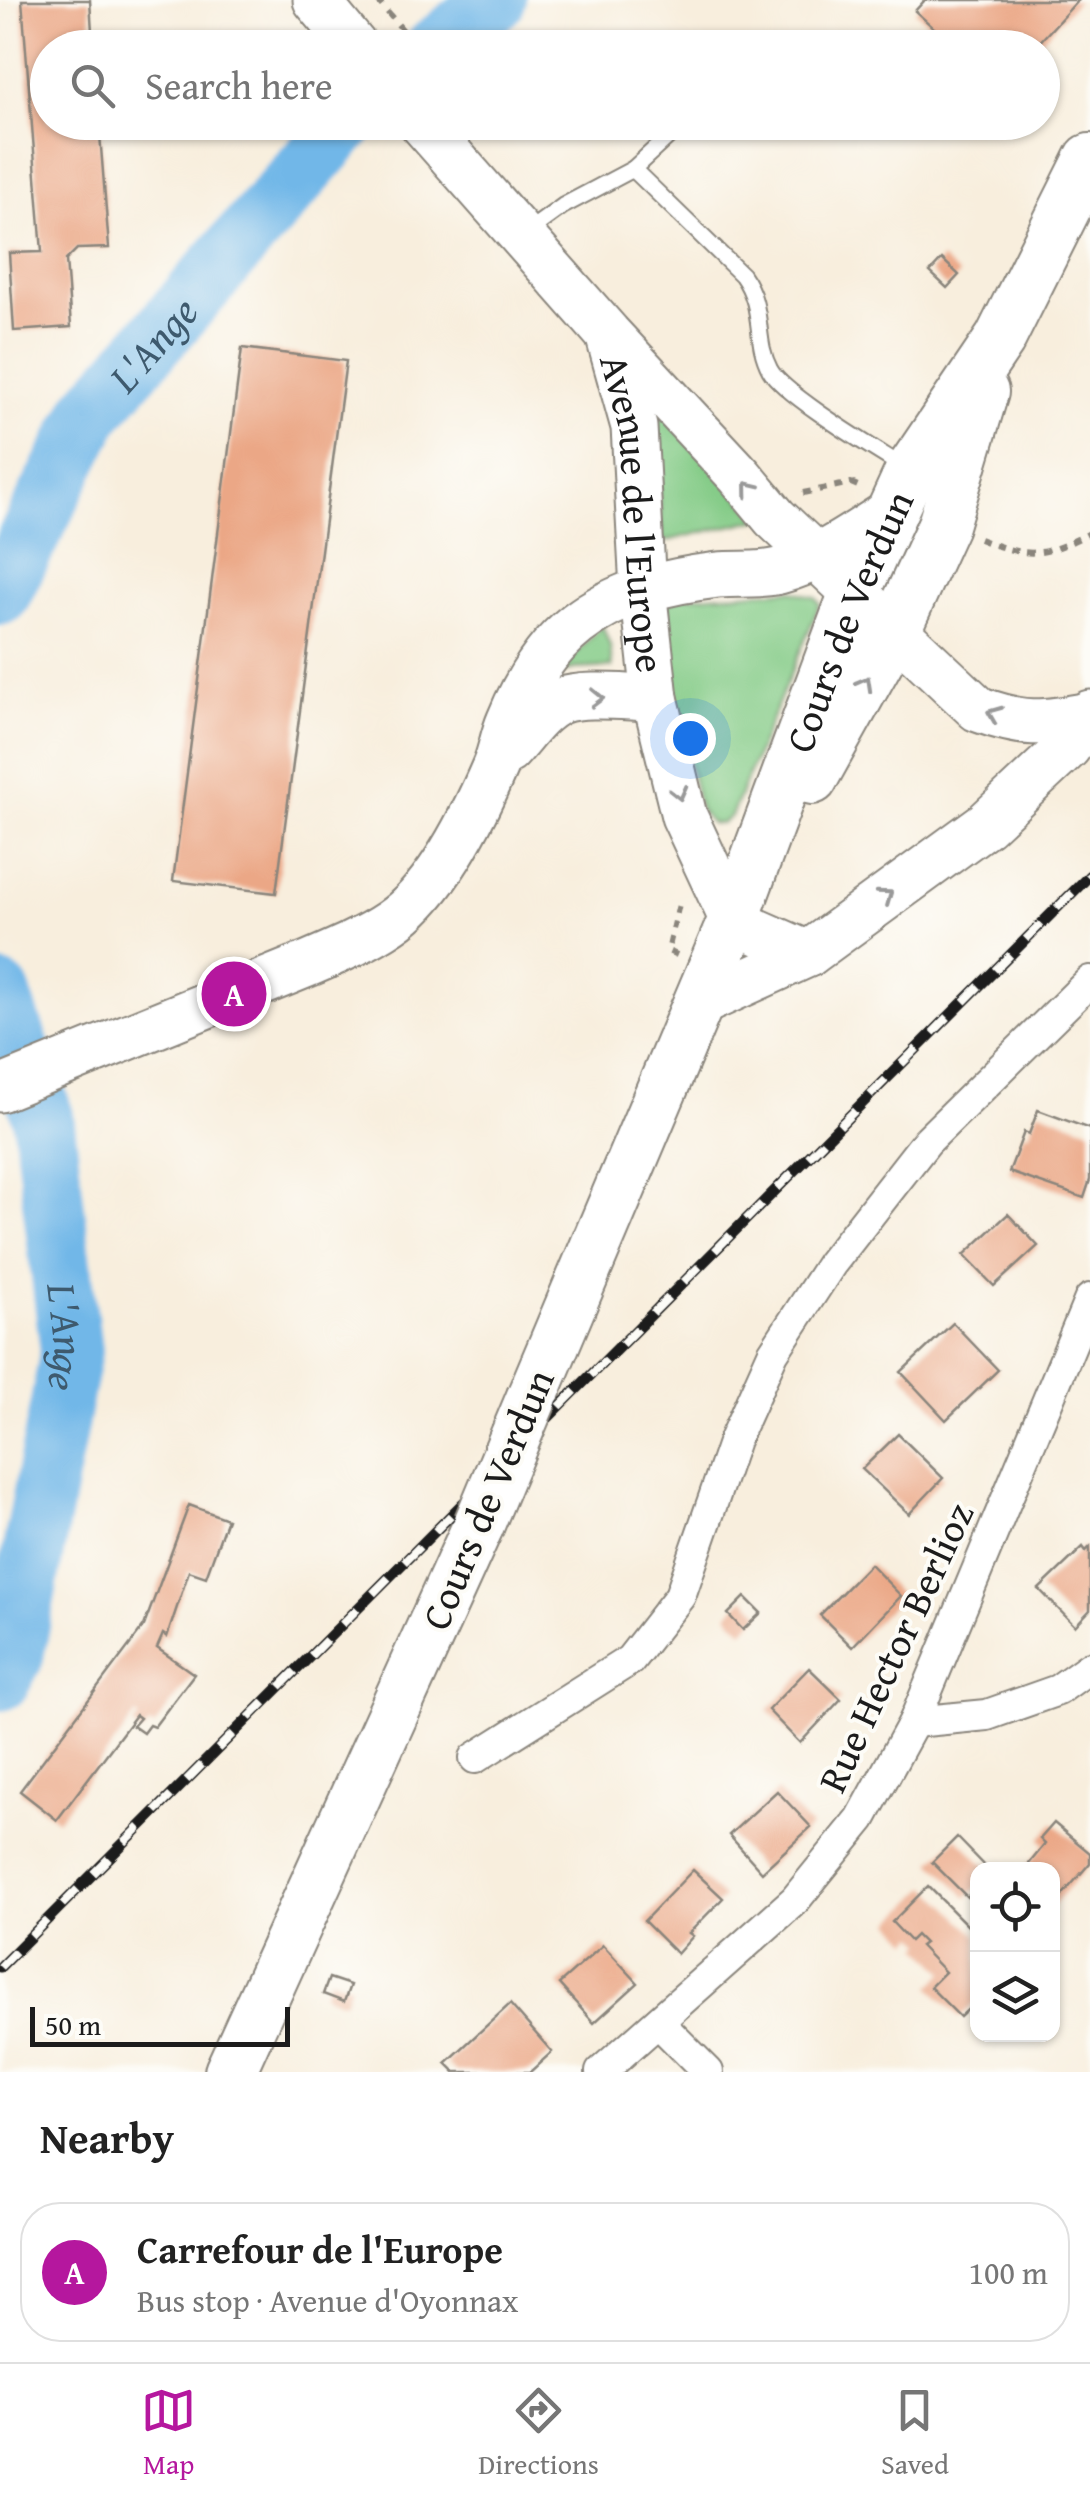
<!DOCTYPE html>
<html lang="en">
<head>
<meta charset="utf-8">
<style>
	:root { --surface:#fff; --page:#f6f6f6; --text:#222; --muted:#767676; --line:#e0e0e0; --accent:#b5179e }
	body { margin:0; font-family:"Gentium Book Plus",serif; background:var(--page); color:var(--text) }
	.controls { position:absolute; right:30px; bottom:30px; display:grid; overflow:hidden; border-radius:20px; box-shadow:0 2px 8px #0004 }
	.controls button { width:90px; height:90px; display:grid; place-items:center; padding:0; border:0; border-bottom:2px solid var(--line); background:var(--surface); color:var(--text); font:50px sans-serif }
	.scale { position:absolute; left:30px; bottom:25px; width:260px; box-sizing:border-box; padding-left:10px; border:5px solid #1c1c1c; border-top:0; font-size:28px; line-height:35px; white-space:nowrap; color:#1c1c1c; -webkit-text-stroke:8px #fdfcf7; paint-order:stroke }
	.you { position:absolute; left:690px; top:738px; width:35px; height:35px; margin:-25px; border:8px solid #fff; border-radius:50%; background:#1a73e8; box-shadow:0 0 0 15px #1a73e833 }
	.badge { display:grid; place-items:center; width:65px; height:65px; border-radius:50%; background:var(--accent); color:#fff; font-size:32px; font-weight:700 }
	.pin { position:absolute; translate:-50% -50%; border:5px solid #fff; box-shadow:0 2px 10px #0006 }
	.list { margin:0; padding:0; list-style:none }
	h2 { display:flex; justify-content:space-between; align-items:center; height:130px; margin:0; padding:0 40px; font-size:42px }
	h2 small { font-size:32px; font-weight:400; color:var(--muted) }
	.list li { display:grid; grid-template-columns:65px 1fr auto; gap:30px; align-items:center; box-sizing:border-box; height:140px; margin:0 20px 20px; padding:0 20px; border:2px solid var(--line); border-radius:40px }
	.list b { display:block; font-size:38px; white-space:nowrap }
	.list p { margin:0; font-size:32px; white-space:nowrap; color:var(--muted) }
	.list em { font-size:32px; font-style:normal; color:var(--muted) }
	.icon { flex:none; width:55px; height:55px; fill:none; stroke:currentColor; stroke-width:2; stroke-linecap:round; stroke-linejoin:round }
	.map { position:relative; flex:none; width:1090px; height:2072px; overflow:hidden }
	.search { position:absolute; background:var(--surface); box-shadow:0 2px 8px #0004; left:30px; right:30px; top:30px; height:110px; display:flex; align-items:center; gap:25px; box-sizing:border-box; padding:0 35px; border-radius:55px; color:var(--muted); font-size:38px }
	.sheet { height:290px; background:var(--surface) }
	nav { display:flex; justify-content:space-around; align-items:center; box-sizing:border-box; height:140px; border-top:2px solid var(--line); background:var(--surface); font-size:28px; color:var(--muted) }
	nav a { display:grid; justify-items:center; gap:5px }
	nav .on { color:var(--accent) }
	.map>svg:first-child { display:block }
	.green { fill:#83cb86; stroke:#507451; stroke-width:2.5 }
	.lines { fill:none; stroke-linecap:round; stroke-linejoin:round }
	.river { stroke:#71b7e8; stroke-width:62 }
	.building { fill:#eba786 }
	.service-casing { stroke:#8a857c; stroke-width:19 }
	.minor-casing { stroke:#8a857c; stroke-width:34 }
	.secondary-casing { stroke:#8a857c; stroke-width:49 }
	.primary-casing { stroke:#8a857c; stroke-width:54 }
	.path { stroke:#8a857c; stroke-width:6; stroke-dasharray:8 8; stroke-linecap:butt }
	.service { stroke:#fff; stroke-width:15 }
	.minor { stroke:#fff; stroke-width:30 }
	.secondary { stroke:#fff; stroke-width:45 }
	.primary { stroke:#fff; stroke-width:50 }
	.rail-casing { stroke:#1c1c1c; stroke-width:11 }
	.rail { stroke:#fdfcf7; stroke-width:8; stroke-dasharray:22; stroke-linecap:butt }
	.primary-bridge-casing { stroke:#8a857c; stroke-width:54; stroke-linecap:butt }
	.primary-bridge { stroke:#fff; stroke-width:50 }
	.oneway { stroke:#999 }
	.labels { text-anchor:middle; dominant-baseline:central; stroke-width:8; stroke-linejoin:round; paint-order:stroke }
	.street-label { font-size:40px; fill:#1c1c1c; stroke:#fdfcf7 }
	.water-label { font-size:42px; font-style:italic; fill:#3e5a6e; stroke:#fdfcf7 }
</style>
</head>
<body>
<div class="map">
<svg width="1090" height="2072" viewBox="0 0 1090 2072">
	<rect width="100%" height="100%" fill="#fdfcf7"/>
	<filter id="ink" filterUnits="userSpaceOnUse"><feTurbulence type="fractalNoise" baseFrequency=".01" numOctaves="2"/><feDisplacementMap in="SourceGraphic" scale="20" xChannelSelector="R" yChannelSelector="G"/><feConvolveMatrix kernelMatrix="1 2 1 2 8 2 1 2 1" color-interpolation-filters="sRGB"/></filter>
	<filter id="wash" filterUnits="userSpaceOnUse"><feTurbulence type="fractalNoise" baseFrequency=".0048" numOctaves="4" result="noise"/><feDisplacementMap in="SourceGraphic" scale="40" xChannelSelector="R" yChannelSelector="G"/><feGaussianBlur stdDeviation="2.25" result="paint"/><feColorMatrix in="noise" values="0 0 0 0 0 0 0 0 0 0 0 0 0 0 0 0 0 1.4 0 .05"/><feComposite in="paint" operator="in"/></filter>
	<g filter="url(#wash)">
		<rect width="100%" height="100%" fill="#f8eedd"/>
		<g class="green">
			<polygon points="655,402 759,519 662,542"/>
			<polygon points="790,590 815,597 820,604 731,816 721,824 711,823 699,809 667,663 667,605 679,597"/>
			<polygon points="602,625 610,646 612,667 573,669 557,675"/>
		</g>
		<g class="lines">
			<g class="river">
				<polyline points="436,48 495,0"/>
				<path id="s1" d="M0 594 92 412 346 122"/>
				<path id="s2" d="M0 994 43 1117 71 1351 13 1656 0 1680"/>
			</g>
		</g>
		<g id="blocks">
			<g class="building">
				<polygon points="22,0 90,0 93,48 48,48 48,122 99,122 109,248 77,249 66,260 71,327 14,331 9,253 42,252"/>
				<polygon points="925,0 1078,0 1034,48 956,48 915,11"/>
				<polygon points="942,259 959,275 947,288 930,272"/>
				<polygon points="242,348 346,361 276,893 173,881"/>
				<polygon points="1038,1110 1090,1129 1090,1180 1084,1198 1009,1172 1024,1132 1029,1134"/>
				<polygon points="1008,1214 1038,1246 994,1286 964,1255"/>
				<polygon points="953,1323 998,1370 946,1420 901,1372"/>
				<polygon points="898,1434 943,1478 909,1514 862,1469"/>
				<polygon points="189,1505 227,1519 206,1577 189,1571 167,1637 163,1634 157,1648 194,1674 154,1727 149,1725 143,1733 133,1726 140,1718 136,1715 57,1820 20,1791 144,1626"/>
				<polygon points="1083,1547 1086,1551 1090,1547 1090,1610 1075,1626 1039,1589"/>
				<polygon points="870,1564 901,1596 852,1647 820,1615"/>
				<polygon points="745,1597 761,1613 743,1630 728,1614"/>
				<polygon points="809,1668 841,1699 800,1743 768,1710"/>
				<polygon points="777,1791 811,1827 762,1872 729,1835"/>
				<polygon points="1054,1823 1090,1853 1090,1863 1052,1907 1052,1870 1024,1870 1045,1844 1040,1839"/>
				<polygon points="957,1837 989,1870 978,1870 978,1887 967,1897 932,1862"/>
				<polygon points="693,1870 723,1898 689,1933 693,1936 677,1954 644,1921"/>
				<polygon points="928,1886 978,1936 978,2000 960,2017 930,1987 945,1972 920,1946 924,1943 916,1935 910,1941 892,1922"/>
				<polygon points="603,1945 638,1983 594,2023 559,1984"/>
				<polygon points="329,1978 350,1985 344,2002 323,1994"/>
				<polygon points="510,2004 552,2052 530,2072 455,2072 446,2063"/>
			</g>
		</g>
	</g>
	<g filter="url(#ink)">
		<use href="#blocks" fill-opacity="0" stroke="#8a857c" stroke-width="2.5"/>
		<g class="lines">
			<g class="service-casing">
				<g id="service">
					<polyline points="633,169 684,122"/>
					<path d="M527 232 563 206 633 169 742 275C766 309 753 338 770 370 784 395 875 449 903 467"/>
				</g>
			</g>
			<g class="minor-casing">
				<g id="minor">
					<polyline points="914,1722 987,1715 1058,1690 1090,1667"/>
					<polyline points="475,1758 630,1660 680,1596 734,1440 773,1353 831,1264 927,1141 1090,981"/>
					<polyline points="658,2022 708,2072"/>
					<polyline points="601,2072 795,1900 861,1819 914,1722 1090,1299"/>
				</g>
			</g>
			<g class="secondary-casing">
				<g id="secondary">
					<polyline points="316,0 356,48"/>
					<path d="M421 122 608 334 740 476 775 518 978 709C1024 726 1041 724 1089 715"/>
					<path id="s3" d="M610 341 634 427 643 589 655 698 684 816 733 921 808 954"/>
					<path d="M508 751C523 735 539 710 560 701 584 692 629 698 655 698"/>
					<polyline points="696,1005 808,954 986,824 1068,747 1090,713"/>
					<path d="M0 1089 310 963C338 951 366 939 391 922 437 891 474 815 495 766 501 752 503 736 509 722 524 685 545 649 577 624 618 592 668 581 718 575 738 573 760 576 779 571 821 560 855 534 892 511"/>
				</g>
			</g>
			<g class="primary-casing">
				<g id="primary">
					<polyline points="812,779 895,630 943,525 983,392"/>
					<path id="s4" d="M532 1397 733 921 855 592 910 472 1000 339 1090 159"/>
					<polyline points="230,2072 479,1524"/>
				</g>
			</g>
			<g class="path">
				<polyline points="377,0 418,48"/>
				<polyline points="803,493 851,483 858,486"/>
				<path d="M979 539C1031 559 1041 557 1090 533"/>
				<polyline points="677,955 668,951 679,904"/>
			</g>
			<use href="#service" class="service"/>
			<use href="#minor" class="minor"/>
			<use href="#secondary" class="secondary"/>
			<use href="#primary" class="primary"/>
			<g class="rail-casing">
				<polyline id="rail" points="0,1967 1090,875"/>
			</g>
			<use href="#rail" class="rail"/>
			<g class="primary-bridge-casing">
				<polyline id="primary-bridge" points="479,1524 532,1397"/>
			</g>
			<use href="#primary-bridge" class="primary-bridge"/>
		</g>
		<defs><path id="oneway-chevron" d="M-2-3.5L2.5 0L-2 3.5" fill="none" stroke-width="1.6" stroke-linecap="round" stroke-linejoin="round" transform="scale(2.5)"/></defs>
		<g class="oneway">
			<use href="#oneway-chevron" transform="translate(750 488) rotate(-129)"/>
			<use href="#oneway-chevron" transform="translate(865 683) rotate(-61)"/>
			<use href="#oneway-chevron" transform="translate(597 698) rotate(1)"/>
			<use href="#oneway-chevron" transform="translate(994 714) rotate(-158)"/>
			<use href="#oneway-chevron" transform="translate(679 793) rotate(76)"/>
			<use href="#oneway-chevron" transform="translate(886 896) rotate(-36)"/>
		</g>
	</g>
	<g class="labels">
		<g class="street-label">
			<text stroke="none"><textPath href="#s3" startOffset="175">Avenue de l'Europe</textPath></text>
			<text stroke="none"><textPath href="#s4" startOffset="838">Cours de Verdun</textPath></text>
			<text transform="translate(487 1499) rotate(-67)">Cours de Verdun</text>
			<text transform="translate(895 1647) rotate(-65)">Rue Hector Berlioz</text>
		</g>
		<g class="water-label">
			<text stroke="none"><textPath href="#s1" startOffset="295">L'Ange</textPath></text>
			<text stroke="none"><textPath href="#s2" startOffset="352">L'Ange</textPath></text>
		</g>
	</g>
</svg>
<div class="controls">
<button><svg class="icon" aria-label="locate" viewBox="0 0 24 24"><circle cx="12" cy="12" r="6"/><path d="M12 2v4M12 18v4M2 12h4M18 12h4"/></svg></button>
<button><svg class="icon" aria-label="layers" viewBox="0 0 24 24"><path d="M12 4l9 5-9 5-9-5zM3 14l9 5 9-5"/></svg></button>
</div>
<div class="scale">50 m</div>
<div class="you"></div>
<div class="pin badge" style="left:234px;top:994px">A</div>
<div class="search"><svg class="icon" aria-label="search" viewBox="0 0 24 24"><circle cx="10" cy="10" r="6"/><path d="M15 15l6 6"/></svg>Search here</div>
</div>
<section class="sheet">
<h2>Nearby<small></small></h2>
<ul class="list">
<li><span class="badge">A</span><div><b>Carrefour de l'Europe</b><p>Bus stop · Avenue d'Oyonnax</p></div><em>100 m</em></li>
</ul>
</section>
<nav>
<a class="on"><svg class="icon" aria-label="map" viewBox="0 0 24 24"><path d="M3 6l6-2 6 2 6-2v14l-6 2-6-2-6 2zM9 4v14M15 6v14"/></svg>Map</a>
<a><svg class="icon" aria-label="directions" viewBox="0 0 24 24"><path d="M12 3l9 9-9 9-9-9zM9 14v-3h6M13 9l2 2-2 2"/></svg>Directions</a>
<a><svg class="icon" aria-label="saved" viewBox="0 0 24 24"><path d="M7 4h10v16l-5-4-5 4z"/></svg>Saved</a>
</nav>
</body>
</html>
